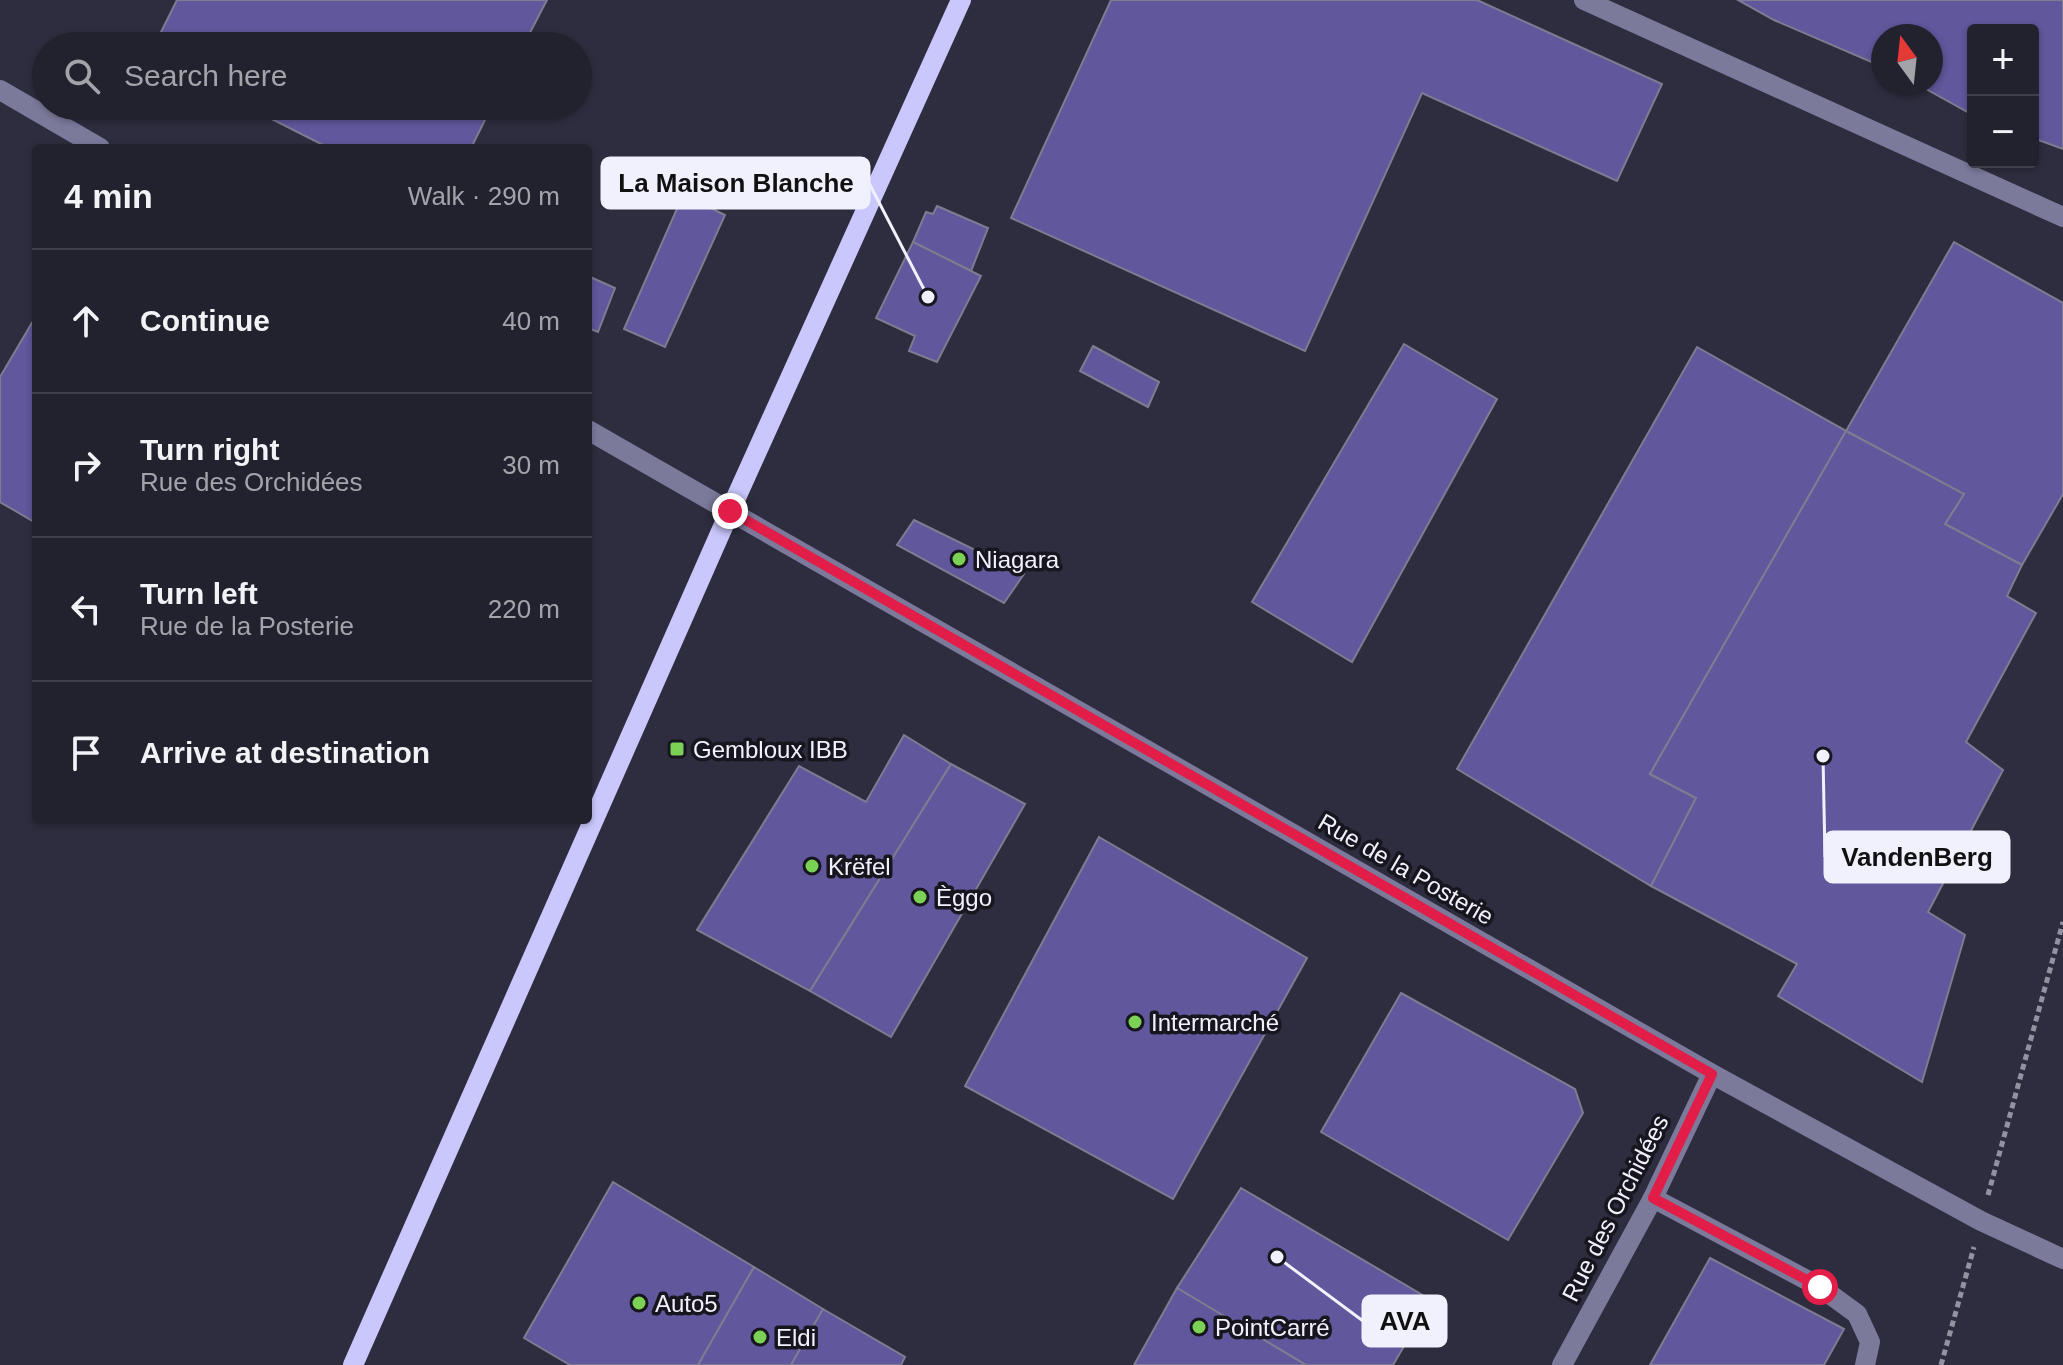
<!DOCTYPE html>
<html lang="en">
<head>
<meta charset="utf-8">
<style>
	:root { --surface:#22222f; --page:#2a2a37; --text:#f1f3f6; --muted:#a2a4aa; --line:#3f3f4b }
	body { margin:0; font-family:Helvetica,sans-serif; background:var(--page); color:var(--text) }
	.controls { position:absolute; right:24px; top:24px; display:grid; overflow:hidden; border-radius:8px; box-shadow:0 2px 6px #0004 }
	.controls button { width:72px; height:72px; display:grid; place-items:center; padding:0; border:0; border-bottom:2px solid var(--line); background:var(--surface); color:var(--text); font:40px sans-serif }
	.compass { position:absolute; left:1871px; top:24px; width:72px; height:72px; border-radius:50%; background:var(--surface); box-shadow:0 2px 6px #0004; rotate:345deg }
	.stop { position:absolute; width:24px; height:24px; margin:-18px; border:6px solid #e11d48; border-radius:50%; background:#fff }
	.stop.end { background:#e11d48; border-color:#fff; box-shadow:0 2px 8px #0008 }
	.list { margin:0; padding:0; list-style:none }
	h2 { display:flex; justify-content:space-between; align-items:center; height:104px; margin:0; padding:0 32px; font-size:34px }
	h2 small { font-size:26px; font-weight:400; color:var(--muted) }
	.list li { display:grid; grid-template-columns:52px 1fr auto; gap:24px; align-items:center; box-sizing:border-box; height:144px; padding:0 32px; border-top:2px solid var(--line) }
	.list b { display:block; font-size:30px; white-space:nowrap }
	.list p { margin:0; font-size:26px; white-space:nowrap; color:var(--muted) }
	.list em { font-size:26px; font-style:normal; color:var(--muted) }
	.icon { flex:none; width:44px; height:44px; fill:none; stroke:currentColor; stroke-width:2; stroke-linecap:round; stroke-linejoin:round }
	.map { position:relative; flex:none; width:2063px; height:1365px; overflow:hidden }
	.search { position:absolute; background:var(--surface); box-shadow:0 2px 6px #0004; left:32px; top:32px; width:560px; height:88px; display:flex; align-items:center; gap:20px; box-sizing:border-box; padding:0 28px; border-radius:44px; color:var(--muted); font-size:30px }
	.panel { position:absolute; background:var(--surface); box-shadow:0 2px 6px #0004; left:32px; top:144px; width:560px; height:680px; border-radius:8px }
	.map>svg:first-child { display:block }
	.building { fill:#60579c; stroke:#7d7c91; stroke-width:2 }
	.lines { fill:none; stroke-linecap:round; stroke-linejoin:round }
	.path { stroke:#9292a1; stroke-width:5; stroke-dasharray:6 4; stroke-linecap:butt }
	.minor { stroke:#7c7a9b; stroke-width:20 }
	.major { stroke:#cac7fc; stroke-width:20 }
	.route { stroke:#e11d48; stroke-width:10 }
	.poi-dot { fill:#7ad156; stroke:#17161e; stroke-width:3 }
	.labels { text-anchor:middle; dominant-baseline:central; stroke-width:7; stroke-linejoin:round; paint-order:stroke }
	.poi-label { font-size:24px; fill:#f1f1fd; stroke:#17161e; text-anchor:start }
	.street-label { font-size:24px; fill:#f1f1fd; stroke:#17161e }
	.leader { fill:none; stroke:#f1f1fd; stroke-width:3 }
	.callout-dot { fill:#f1f1fd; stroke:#17161e; stroke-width:3 }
	.callout { fill:#f1f1fd; stroke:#f1f1fd; stroke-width:3 }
	.callout-label { font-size:26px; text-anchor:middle; font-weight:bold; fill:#111 }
</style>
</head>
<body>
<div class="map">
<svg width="2063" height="1365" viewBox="0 0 2063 1365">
	<rect width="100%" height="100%" fill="#2e2d3f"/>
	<g class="building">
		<polygon points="177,0 547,0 523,46 154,46"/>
		<polygon points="1111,0 1477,0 1662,84 1617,181 1422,93 1305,351 1011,218"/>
		<polygon points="1738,0 2063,0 2063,149 2033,138 2033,30 1973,30 1973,115 1917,84 1931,84 1931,36 1883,36 1883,67 1774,20"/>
		<polygon points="246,106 492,106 471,148 329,148"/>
		<polygon points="683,195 725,215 665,347 624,329"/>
		<polygon points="937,206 988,228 971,271 913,242 926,212 933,214"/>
		<polygon points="913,242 981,276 937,362 909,351 915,336 876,318"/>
		<polygon points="1954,242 2063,303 2063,494 2022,565 1945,524 1964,494 1846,431"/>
		<polygon points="588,276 615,288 598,332 588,328"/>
		<polygon points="36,316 36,523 0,502 0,377"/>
		<polygon points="1404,344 1497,399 1352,662 1252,602"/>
		<polygon points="1093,346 1159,382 1148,407 1080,371"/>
		<polygon points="1697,347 1846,431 1650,774 1696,798 1651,886 1457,769"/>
		<polygon points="1846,431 1964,494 1945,524 2022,565 2007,596 2036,613 1966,742 2003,770 1928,912 1965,935 1922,1082 1778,996 1797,964 1651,886 1696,798 1650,774"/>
		<polygon points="914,520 1024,574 1004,603 897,545"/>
		<polygon points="904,735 951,764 810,991 697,930 799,766 866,802"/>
		<polygon points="951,764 1025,804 891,1037 810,991"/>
		<polygon points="1099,837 1307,958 1173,1199 965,1086"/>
		<polygon points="1401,993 1575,1089 1583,1113 1508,1240 1321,1132"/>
		<polygon points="613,1182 754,1267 698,1365 570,1365 524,1338"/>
		<polygon points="1241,1188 1431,1300 1393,1365 1306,1365 1177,1288"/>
		<polygon points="1710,1258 1844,1329 1824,1365 1650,1365"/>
		<polygon points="754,1267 823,1309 791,1365 698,1365"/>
		<polygon points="1177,1288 1306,1365 1134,1365"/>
		<polygon points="823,1309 905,1357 901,1365 791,1365"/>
	</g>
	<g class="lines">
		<g class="path">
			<polyline points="1988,1195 2063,922"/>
			<polyline points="1941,1365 1974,1247"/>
		</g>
		<g class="minor">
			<polyline points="1584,0 2063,217"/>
			<polyline points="0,90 100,148"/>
			<polyline points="588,430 1712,1074 1981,1221 2063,1259"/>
			<polyline points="1653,1198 1820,1287 1857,1314 1870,1342 1865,1365"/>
			<polyline points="1562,1365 1653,1198 1712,1074"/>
		</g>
		<polyline class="major" points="353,1365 730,511 961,0"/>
	</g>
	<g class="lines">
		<polyline class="route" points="730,511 1712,1074 1653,1198 1820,1287"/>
	</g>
	<g class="poi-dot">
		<circle cx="959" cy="559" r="8"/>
		<rect x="669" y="741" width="16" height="16" rx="4"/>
		<circle cx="812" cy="866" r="8"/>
		<circle cx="920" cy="897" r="8"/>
		<circle cx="1135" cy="1022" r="8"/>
		<circle cx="639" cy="1303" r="8"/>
		<circle cx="1199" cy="1327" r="8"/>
		<circle cx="760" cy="1337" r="8"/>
	</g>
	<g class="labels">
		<g class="poi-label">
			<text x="975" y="559">Niagara</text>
			<text x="693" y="749">Gembloux IBB</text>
			<text x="828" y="866">Krëfel</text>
			<text x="936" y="897">Èggo</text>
			<text x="1151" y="1022">Intermarché</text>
			<text x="655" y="1303">Auto5</text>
			<text x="1215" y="1327">PointCarré</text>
			<text x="776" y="1337">Eldi</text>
		</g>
		<g class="street-label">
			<text transform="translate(1406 869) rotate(30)">Rue de la Posterie</text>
			<text transform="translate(1615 1208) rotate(-63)">Rue des Orchidées</text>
		</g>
	</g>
	<path class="leader" d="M928 297L869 183M1823 756L1825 857M1277 1257L1363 1321"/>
	<g class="callout-dot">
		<circle cx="928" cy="297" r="8"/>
		<circle cx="1823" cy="756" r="8"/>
		<circle cx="1277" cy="1257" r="8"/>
	</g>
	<g class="callout">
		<rect x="602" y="158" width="267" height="50" rx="8"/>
		<rect x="1825" y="832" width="184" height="50" rx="8"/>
		<rect x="1363" y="1296" width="83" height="50" rx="8"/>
	</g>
	<g class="callout-label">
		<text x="736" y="192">La Maison Blanche</text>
		<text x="1917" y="866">VandenBerg</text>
		<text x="1405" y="1330">AVA</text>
	</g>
</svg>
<div class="controls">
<button>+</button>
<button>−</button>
</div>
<svg class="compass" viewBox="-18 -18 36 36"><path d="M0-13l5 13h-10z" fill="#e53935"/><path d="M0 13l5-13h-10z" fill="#a2a4aa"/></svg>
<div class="stop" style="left:1820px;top:1287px"></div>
<div class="stop end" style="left:730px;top:511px"></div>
<div class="search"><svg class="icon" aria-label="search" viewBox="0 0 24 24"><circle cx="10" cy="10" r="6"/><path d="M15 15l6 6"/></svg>Search here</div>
<section class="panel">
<h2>4 min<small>Walk · 290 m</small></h2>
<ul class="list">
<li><svg class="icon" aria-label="ahead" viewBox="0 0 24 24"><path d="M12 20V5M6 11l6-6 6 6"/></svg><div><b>Continue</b></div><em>40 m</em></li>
<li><svg class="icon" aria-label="right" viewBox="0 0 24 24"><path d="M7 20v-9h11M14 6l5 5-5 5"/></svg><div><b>Turn right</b><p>Rue des Orchidées</p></div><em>30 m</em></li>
<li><svg class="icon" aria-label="left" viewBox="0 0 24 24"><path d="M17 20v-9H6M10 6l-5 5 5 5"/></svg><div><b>Turn left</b><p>Rue de la Posterie</p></div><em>220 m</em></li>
<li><svg class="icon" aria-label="arrive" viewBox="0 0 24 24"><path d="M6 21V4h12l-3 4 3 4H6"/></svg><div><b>Arrive at destination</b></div></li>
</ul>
</section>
</div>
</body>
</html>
